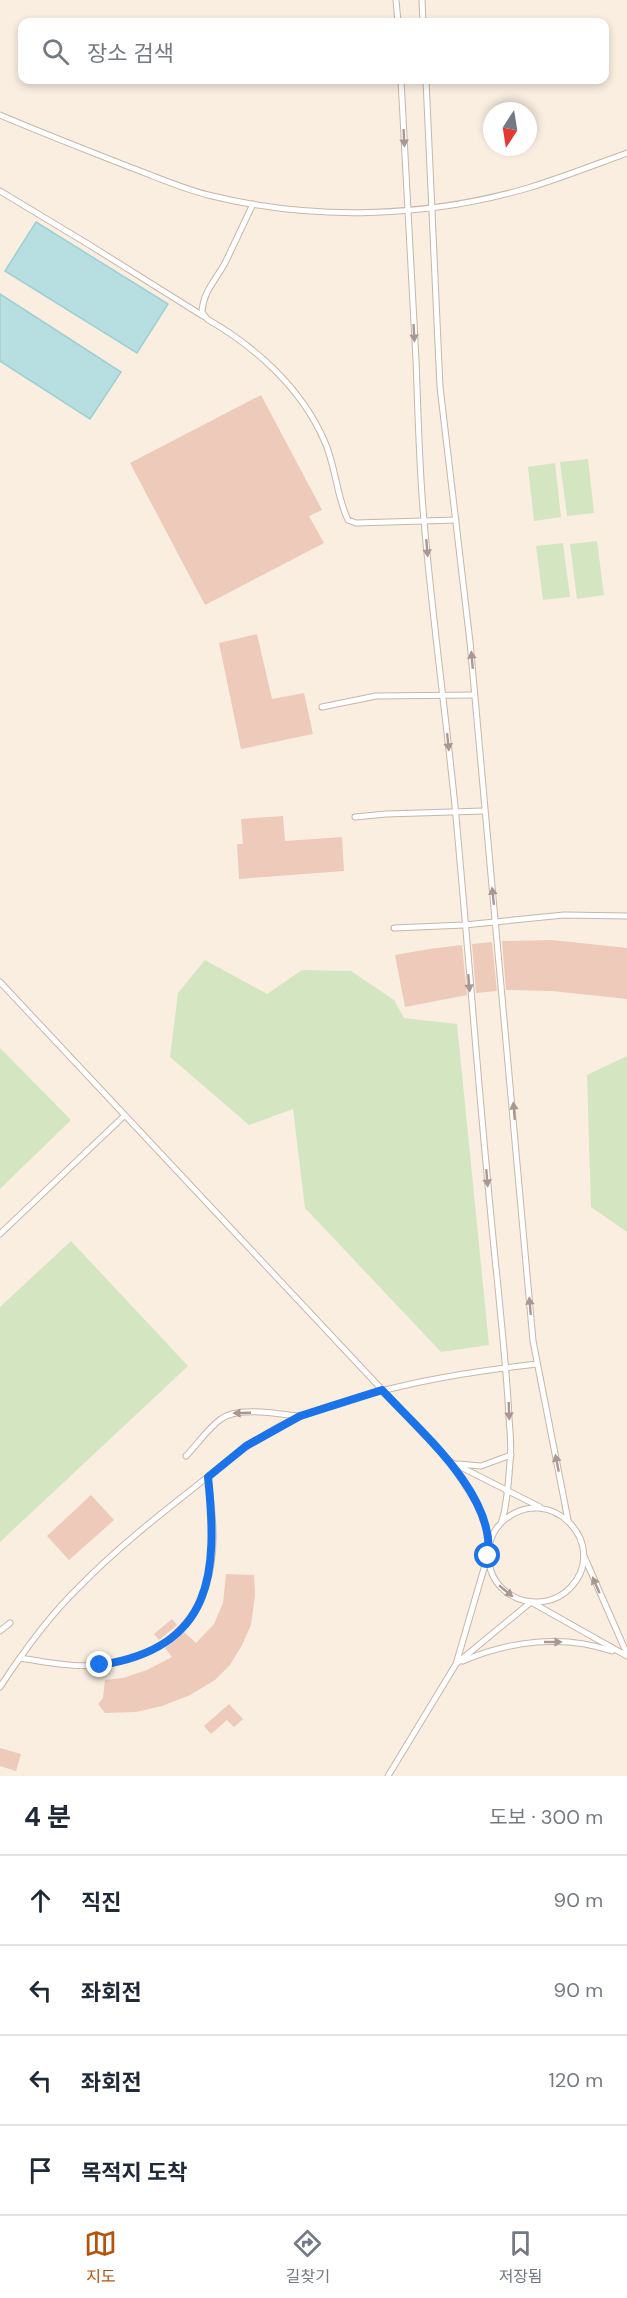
<!DOCTYPE html>
<html lang="ko">
<head>
<meta charset="utf-8">
<style>
	:root { --surface:#fff; --page:#f2f2f3; --text:#1f2937; --muted:#747a83; --line:#e0e1e3; --accent:#b45309 }
	body { margin:0; font-family:"DM Sans","Noto Sans KR",sans-serif; background:var(--page); color:var(--text) }
	.compass { position:absolute; left:483px; top:102px; width:54px; height:54px; border-radius:50%; background:var(--surface); box-shadow:0 3px 9px #0003; rotate:192deg }
	.stop { position:absolute; width:18px; height:18px; margin:-14px; border:4px solid #1a73e8; border-radius:50%; background:#fff }
	.stop.end { background:#1a73e8; border-color:#fff; box-shadow:0 2px 6px #0008 }
	.list { margin:0; padding:0; list-style:none }
	h2 { display:flex; justify-content:space-between; align-items:center; height:78px; margin:0; padding:0 24px; font-size:26px }
	h2 small { font-size:20px; font-weight:400; color:var(--muted) }
	.list li { display:grid; grid-template-columns:39px 1fr auto; gap:18px; align-items:center; box-sizing:border-box; height:90px; padding:0 24px; border-top:2px solid var(--line) }
	.list b { display:block; font-size:22px; white-space:nowrap }
	.list em { font-size:20px; font-style:normal; color:var(--muted) }
	.icon { flex:none; width:33px; height:33px; fill:none; stroke:currentColor; stroke-width:2; stroke-linecap:round; stroke-linejoin:round }
	.map { position:relative; flex:none; width:627px; height:1776px; overflow:hidden }
	.search { position:absolute; background:var(--surface); box-shadow:0 3px 9px #0003; left:18px; right:18px; top:18px; height:66px; display:flex; align-items:center; gap:15px; box-sizing:border-box; padding:0 21px; border-radius:12px; color:var(--muted); font-size:22px }
	.sheet { height:438px; background:var(--surface) }
	nav { display:flex; justify-content:space-around; align-items:center; box-sizing:border-box; height:84px; border-top:2px solid var(--line); background:var(--surface); font-size:16px; color:var(--muted) }
	nav a { display:grid; justify-items:center; gap:3px }
	nav .on { color:var(--accent) }
	.map>svg:first-child { display:block }
	.green { fill:#d3e6c1 }
	.water { fill:#b7dfe2; stroke:#9ecfd3; stroke-width:1.5 }
	.building { fill:#eecaba }
	.lines { fill:none; stroke-linecap:round; stroke-linejoin:round }
	.lane-casing { stroke:#c9b5a9; stroke-width:7 }
	.lane { stroke:#fff; stroke-width:5 }
	.oneway { fill:#a99892 }
	.route { stroke:#1a73e8; stroke-width:8 }
</style>
</head>
<body>
<div class="map">
<svg width="627" height="1776" viewBox="0 0 627 1776">
	<rect width="100%" height="100%" fill="#faeee1"/>
	<g class="green">
		<polygon points="588,459 594,513 567,516 560,462"/>
		<polygon points="555,463 561,517 534,521 528,467"/>
		<polygon points="597,541 604,595 577,599 570,544"/>
		<polygon points="563,543 570,597 543,600 536,546"/>
		<polygon points="205,960 267,994 302,970 351,971 394,1000 404,1018 457,1024 489,1345 441,1352 305,1208 293,1109 249,1125 170,1057 178,993"/>
		<polygon points="0,1048 71,1120 0,1189"/>
		<polygon points="627,1056 627,1232 591,1207 587,1075"/>
		<polygon points="71,1241 188,1366 0,1542 0,1307"/>
	</g>
	<g class="water">
		<polygon points="36,222 168,304 137,353 5,271"/>
		<polygon points="0,294 121,372 90,419 0,361"/>
	</g>
	<g class="building">
		<polygon points="261,395 322,510 309,516 324,543 205,605 130,463"/>
		<polygon points="257,634 272,699 304,693 313,734 241,749 219,643"/>
		<polygon points="283,816 285,841 342,837 344,871 239,879 237,844 243,844 241,819"/>
		<polygon points="552,940 627,948 627,999 552,991 506,990 502,941"/>
		<polygon points="492,942 497,991 476,993 472,944"/>
		<polygon points="462,945 467,995 405,1007 395,955 429,949"/>
		<polygon points="91,1495 114,1520 69,1560 47,1536"/>
		<polygon points="226,1574 254,1575 255,1595 251,1625 242,1645 230,1665 215,1680 190,1695 162,1706 136,1712 105,1713 98,1704 103,1698 105,1680 123,1678 147,1670 172,1657 165,1648 184,1632 196,1643 214,1624 223,1603"/>
		<polygon points="172,1619 177,1625 159,1640 154,1634"/>
		<polygon points="229,1704 243,1719 234,1727 227,1720 211,1734 204,1726"/>
		<polygon points="0,1748 21,1754 16,1771 0,1766"/>
	</g>
	<g class="lines">
		<g class="lane-casing">
			<g id="lane">
				<polyline points="396,0 398,22"/>
				<polyline points="422,0 423,22"/>
				<path d="M401 80C406 173 411 267 416 360 418 410 419 460 423 509 431 608 445 707 455 806 470 966 481 1127 498 1287 502 1331 507 1374 509 1418 510 1433 512 1448 510 1462 509 1476 506 1512 501 1523 500 1525 497 1527 496 1529 488 1541 486 1558 491 1571 502 1603 546 1613 570 1588 612 1545 549 1479 502 1522"/>
				<polyline points="426,80 440,387 470,642 533,1341 568,1520"/>
				<path d="M0 115C42 133 84 149 127 166 154 176 180 188 208 195 312 221 426 218 528 188 561 178 594 165 627 153"/>
				<polyline points="0,191 88,244 203,316"/>
				<path d="M253 204C244 223 235 242 226 261 217 279 203 291 202 312L207 319C256 347 301 388 324 440 336 466 336 495 348 520L356 523 456 520"/>
				<polyline points="322,707 376,696 474,695"/>
				<polyline points="355,817 386,814 484,811"/>
				<polyline points="394,928 464,925 564,915 627,916"/>
				<path d="M0 982 448 1460C466 1486 485 1510 488 1542"/>
				<polyline points="0,1234 124,1116"/>
				<path d="M186 1456C197 1445 208 1428 221 1419 238 1406 278 1414 298 1416"/>
				<polyline points="449,1461 540,1507"/>
				<polyline points="458,1464 481,1466 511,1455"/>
				<polyline points="584,1556 627,1654"/>
				<polyline points="0,1631 10,1623"/>
				<path d="M20 1658C47 1662 75 1668 102 1665 160 1658 203 1623 211 1564 216 1535 211 1505 208 1477"/>
				<path d="M463 1661C509 1641 563 1634 612 1651"/>
				<polyline points="457,1663 531,1602 627,1656"/>
				<path d="M0 1687C23 1652 48 1617 79 1587 116 1549 158 1516 200 1483 232 1458 264 1430 302 1416 377 1387 457 1373 537 1364"/>
				<polyline points="388,1776 456,1664 487,1558"/>
			</g>
		</g>
		<use href="#lane" class="lane"/>
	</g>
	<defs><path id="oneway-solid" d="M-6-.8H1V-3.2L6.5 0L1 3.2V.8H-6Z" transform="scale(1.5)"/></defs>
	<g class="oneway">
		<use href="#oneway-solid" transform="translate(404 138) rotate(87)"/>
		<use href="#oneway-solid" transform="translate(414 333) rotate(87)"/>
		<use href="#oneway-solid" transform="translate(427 548) rotate(85)"/>
		<use href="#oneway-solid" transform="translate(472 660) rotate(-95)"/>
		<use href="#oneway-solid" transform="translate(448 742) rotate(84)"/>
		<use href="#oneway-solid" transform="translate(493 896) rotate(-96)"/>
		<use href="#oneway-solid" transform="translate(469 983) rotate(85)"/>
		<use href="#oneway-solid" transform="translate(514 1111) rotate(-95)"/>
		<use href="#oneway-solid" transform="translate(487 1178) rotate(85)"/>
		<use href="#oneway-solid" transform="translate(530 1306) rotate(-95)"/>
		<use href="#oneway-solid" transform="translate(509 1411) rotate(88)"/>
		<use href="#oneway-solid" transform="translate(242 1413) rotate(178)"/>
		<use href="#oneway-solid" transform="translate(557 1463) rotate(-101)"/>
		<use href="#oneway-solid" transform="translate(596 1585) rotate(-114)"/>
		<use href="#oneway-solid" transform="translate(506 1591) rotate(39)"/>
		<use href="#oneway-solid" transform="translate(553 1642)"/>
	</g>
	<g class="lines">
		<path class="route" d="M100 1665C214 1648 218 1572 208 1477L246 1446 300 1416 382 1390C420 1431 496 1495 488 1556"/>
	</g>
</svg>
<svg class="compass" viewBox="-18 -18 36 36"><path d="M0-13l5 13h-10z" fill="#e53935"/><path d="M0 13l5-13h-10z" fill="#747a83"/></svg>
<div class="stop" style="left:488px;top:1556px"></div>
<div class="stop end" style="left:100px;top:1665px"></div>
<div class="search"><svg class="icon" aria-label="search" viewBox="0 0 24 24"><circle cx="10" cy="10" r="6"/><path d="M15 15l6 6"/></svg>장소 검색</div>
</div>
<section class="sheet">
<h2>4 분<small>도보 · 300 m</small></h2>
<ul class="list">
<li><svg class="icon" aria-label="ahead" viewBox="0 0 24 24"><path d="M12 20V5M6 11l6-6 6 6"/></svg><div><b>직진</b></div><em>90 m</em></li>
<li><svg class="icon" aria-label="left" viewBox="0 0 24 24"><path d="M17 20v-9H6M10 6l-5 5 5 5"/></svg><div><b>좌회전</b></div><em>90 m</em></li>
<li><svg class="icon" aria-label="left" viewBox="0 0 24 24"><path d="M17 20v-9H6M10 6l-5 5 5 5"/></svg><div><b>좌회전</b></div><em>120 m</em></li>
<li><svg class="icon" aria-label="arrive" viewBox="0 0 24 24"><path d="M6 21V4h12l-3 4 3 4H6"/></svg><div><b>목적지 도착</b></div></li>
</ul>
</section>
<nav>
<a class="on"><svg class="icon" aria-label="map" viewBox="0 0 24 24"><path d="M3 6l6-2 6 2 6-2v14l-6 2-6-2-6 2zM9 4v14M15 6v14"/></svg>지도</a>
<a><svg class="icon" aria-label="directions" viewBox="0 0 24 24"><path d="M12 3l9 9-9 9-9-9zM9 14v-3h6M13 9l2 2-2 2"/></svg>길찾기</a>
<a><svg class="icon" aria-label="saved" viewBox="0 0 24 24"><path d="M7 4h10v16l-5-4-5 4z"/></svg>저장됨</a>
</nav>
</body>
</html>
